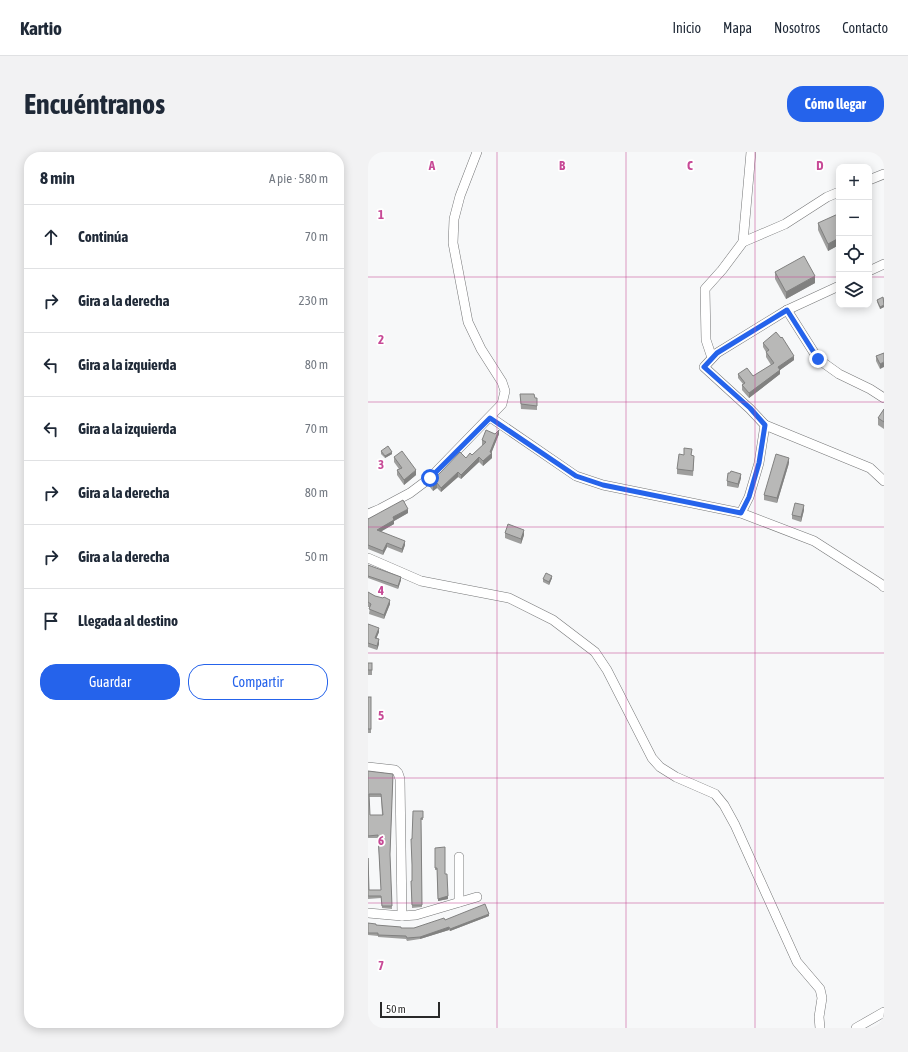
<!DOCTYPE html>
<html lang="es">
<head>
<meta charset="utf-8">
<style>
	:root { --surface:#fff; --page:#f2f2f3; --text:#1f2937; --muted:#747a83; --line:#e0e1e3; --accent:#2563eb }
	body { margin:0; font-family:"Asap Condensed",sans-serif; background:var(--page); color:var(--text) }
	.controls { position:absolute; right:12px; top:12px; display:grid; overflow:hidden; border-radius:8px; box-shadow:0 2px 10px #0003 }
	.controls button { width:36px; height:36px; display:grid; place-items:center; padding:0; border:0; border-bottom:1px solid var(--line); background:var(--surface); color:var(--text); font:20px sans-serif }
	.scale { position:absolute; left:12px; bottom:10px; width:60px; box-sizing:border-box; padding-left:4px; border:2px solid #292929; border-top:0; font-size:11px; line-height:14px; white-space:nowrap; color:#292929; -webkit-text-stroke:3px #fff; paint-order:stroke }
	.stop { position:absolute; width:12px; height:12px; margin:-9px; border:3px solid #2563eb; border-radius:50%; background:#fff }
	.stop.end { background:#2563eb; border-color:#fff; box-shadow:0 1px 4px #0008 }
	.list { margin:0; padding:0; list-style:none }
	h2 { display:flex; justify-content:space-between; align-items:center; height:52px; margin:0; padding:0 16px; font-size:17px }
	h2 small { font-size:13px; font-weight:400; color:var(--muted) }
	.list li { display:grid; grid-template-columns:26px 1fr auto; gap:12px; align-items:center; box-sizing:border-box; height:64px; padding:0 16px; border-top:1px solid var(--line) }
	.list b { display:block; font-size:15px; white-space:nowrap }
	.list em { font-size:13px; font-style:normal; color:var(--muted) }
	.actions { display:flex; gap:8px; padding:12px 16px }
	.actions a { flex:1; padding:9px 0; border:1px solid var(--accent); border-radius:16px; text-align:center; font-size:14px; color:var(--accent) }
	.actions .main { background:var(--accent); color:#fff }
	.icon { flex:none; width:22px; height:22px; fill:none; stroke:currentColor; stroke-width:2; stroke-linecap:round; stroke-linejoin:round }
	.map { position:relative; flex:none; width:516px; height:876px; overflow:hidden; border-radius:16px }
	header { display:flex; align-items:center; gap:24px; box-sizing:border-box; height:56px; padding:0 20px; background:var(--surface); border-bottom:1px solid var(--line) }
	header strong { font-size:19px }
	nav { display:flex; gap:22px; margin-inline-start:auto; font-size:14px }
	.intro { display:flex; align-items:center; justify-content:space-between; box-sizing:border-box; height:96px; padding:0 24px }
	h1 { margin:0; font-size:28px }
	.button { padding:10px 18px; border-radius:16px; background:var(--accent); color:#fff; font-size:14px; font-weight:700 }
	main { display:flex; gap:24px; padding:0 24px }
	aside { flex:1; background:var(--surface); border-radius:16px; box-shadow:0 2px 10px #0003 }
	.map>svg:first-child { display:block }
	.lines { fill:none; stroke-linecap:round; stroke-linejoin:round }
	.minor-casing { stroke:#757677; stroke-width:10 }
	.minor { stroke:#fff; stroke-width:9 }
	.wall { fill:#9e9e9d; fill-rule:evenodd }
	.shaded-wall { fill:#818180 }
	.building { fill:#b8b8b7; stroke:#818180; fill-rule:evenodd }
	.route { stroke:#2563eb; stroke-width:5 }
	.grid { fill:none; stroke:#c74996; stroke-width:1; stroke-opacity:0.55 }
	.grid-label { font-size:13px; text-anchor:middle; font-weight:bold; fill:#c74996; stroke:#fff; stroke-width:3.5; stroke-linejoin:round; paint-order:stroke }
</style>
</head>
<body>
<header>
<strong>Kartio</strong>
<nav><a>Inicio</a><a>Mapa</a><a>Nosotros</a><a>Contacto</a></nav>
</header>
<div class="intro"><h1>Encuéntranos</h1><a class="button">Cómo llegar</a></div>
<main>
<aside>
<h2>8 min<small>A pie · 580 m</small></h2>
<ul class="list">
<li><svg class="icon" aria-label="ahead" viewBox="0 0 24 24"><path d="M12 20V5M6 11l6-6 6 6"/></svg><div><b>Continúa</b></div><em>70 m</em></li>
<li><svg class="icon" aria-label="right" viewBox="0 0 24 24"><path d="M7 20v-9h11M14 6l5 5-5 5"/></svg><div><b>Gira a la derecha</b></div><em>230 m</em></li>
<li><svg class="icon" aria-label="left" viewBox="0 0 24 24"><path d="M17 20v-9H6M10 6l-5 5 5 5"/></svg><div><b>Gira a la izquierda</b></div><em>80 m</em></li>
<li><svg class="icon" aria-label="left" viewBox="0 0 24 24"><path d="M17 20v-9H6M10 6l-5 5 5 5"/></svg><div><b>Gira a la izquierda</b></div><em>70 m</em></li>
<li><svg class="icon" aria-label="right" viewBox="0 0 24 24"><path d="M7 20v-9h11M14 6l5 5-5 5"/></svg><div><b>Gira a la derecha</b></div><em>80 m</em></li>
<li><svg class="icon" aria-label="right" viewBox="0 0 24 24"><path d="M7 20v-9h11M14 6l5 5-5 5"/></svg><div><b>Gira a la derecha</b></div><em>50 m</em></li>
<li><svg class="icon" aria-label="arrive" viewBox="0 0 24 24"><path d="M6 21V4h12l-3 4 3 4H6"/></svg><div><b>Llegada al destino</b></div></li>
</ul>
<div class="actions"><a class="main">Guardar</a><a>Compartir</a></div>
</aside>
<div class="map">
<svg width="516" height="876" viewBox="0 0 516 876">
	<rect width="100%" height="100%" fill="#f7f8f9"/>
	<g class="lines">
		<g class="minor-casing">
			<g id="minor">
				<polyline points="501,28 516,22"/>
				<polyline points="375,90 417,72 459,45 471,40"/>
				<polyline points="501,119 516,112"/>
				<polyline points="419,158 450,207 471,222 502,237 516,246"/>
				<polyline points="344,206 338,188 337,137 354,118 375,90 383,0"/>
				<polyline points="122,265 208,324 235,333 373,361 446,389 513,432 516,435"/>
				<polyline points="397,273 502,316 516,329"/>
				<polyline points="373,361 381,345 391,311 397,273 382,257 336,215 349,201 419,158 471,134"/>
				<polyline points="0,362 12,357 42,341 62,326 134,252 137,239 134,230 113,197 100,170 85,91 86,67 92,44 109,0"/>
				<polyline points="0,406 53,429 141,446 185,468 227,500 239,518 284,606 292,615 308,625 347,642 356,653 367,673 429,810 452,837 454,846 451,865 452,876"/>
				<polyline points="0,615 27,618 30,621 32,627 34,764"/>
				<polyline points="91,705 91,750"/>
				<polyline points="0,761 34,764 48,763 109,745"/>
				<polyline points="488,876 516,860"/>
			</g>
		</g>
		<use href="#minor" class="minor"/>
	</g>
	<g class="wall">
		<polygon points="471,64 471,93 460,99 450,78 450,71"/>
		<polygon points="407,120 447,131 418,147 407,127"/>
		<polygon points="516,146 516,155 512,157 509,150 509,148"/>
		<polygon points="395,191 426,208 412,218 412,222 381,246 374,238 374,233 375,232 370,226 370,222 385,224 403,213 398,205 398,200 395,195"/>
		<polygon points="516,201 512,217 508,209 508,204"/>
		<polygon points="152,242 167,246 169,246 169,258 153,257"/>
		<polygon points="516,257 516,277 510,273 510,266"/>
		<polygon points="127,282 131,282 123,301 124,306 115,314 111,310 93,327 90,325 73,340 69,336 65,339 61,334 61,330 98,306 104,303 115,293 114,293 114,288"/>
		<polygon points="13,299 24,302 17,306 13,302"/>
		<polygon points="324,303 326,308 325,324 309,322 309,317"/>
		<polygon points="26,305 48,323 36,333 29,323 29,318 31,317 26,310"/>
		<polygon points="421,311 409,351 396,348 396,343"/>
		<polygon points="373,326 370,336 359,334 359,329"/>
		<polygon points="436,358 433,370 424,367 424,363"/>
		<polygon points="40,361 26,369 26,372 13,379 37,393 34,401 19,395 15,403 0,397 0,367"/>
		<polygon points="137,381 156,383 153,392 137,386"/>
		<polygon points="0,413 33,428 30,437 0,426"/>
		<polygon points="184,426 181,433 175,430 175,427"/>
		<polygon points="0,440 22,452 16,467 1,462 2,455 0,455"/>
		<polygon points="0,472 11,480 8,486 11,492 9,498 0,495"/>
		<rect x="0" y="511" width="4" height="12"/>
		<rect x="0" y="545" width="3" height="36"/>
		<path d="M0 619 25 622 22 704 24 757 14 756 13 746 0 747V706L1 738H13L10 686H0ZM1 645H13L14 663H2Z"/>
		<polygon points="55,659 55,668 53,668 54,755 44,756 43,729 44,729 44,687"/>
		<polygon points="67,696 77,722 80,747 70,749 69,718 67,718"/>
		<polygon points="121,764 82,779 81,778 52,787 39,789 38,787 10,785 10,784 0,783 0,771 8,773 33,776 46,776 77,768"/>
	</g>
	<g class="shaded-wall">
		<polygon points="471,86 471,93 460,99 460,92"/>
		<polygon points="447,124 447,131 418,147 418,140"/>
		<polygon points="516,153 516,155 512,157 512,155"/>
		<polygon points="426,204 426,208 412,218 412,222 381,246 381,241 410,215"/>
		<polygon points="516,210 516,215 512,217 512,212"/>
		<polygon points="131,278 131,282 123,302 124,301 124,306 115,314 115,309 122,300"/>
		<polygon points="24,300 24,302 17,306 17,304"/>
		<polygon points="111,305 111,310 93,327 93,323"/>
		<polygon points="421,306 421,311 409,351 409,346"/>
		<polygon points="48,318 48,323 36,333 36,328"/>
		<polygon points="90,320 90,325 73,340 73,336"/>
		<polygon points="373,322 373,326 370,336 370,332"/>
		<polygon points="69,331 69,336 65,339 65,334"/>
		<polygon points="436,353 436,358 433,370 433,365"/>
		<polygon points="40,357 40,361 26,369 26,372 9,382 9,378 25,365"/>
		<polygon points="156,378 156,383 153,392 153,387"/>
		<polygon points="37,389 37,393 34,401 34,397"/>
		<polygon points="19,391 19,395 15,403 15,399"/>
		<polygon points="184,424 184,426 181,433 181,430"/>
		<polygon points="33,425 33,428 30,437 30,434"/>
		<polygon points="22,448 22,452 16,467 16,463"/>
		<polygon points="11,476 11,480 7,490 7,486"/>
		<polygon points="11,487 11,492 9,498 9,494"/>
		<polygon points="80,744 80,747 70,749 70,747"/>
		<polygon points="121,762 121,764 82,779 82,777"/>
		<polygon points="81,775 81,778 52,787 52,785"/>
	</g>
	<g class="building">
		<polygon points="470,62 471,64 471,86 460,92 450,71"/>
		<polygon points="436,104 447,124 418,140 407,120"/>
		<polygon points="515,145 516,153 512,155 509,148"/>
		<polygon points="408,180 413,186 414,185 426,204 410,215 412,218 381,241 374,233 377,231 370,222 379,216 385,224 406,211 398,200 401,198 395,191"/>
		<polygon points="516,201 516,210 512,212 508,204"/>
		<polygon points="152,242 166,242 167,246 169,246 169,254 153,252"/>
		<polygon points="516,257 516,270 510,266"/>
		<polygon points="118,278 127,282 131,278 122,300 124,301 115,309 111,305 93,323 90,320 73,336 69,331 65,334 61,330 72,321 92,300 98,306 102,301 104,303 118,290 114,288"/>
		<polygon points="20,294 24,300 17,304 13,299"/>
		<polygon points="316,296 324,297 323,303 326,304 325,319 309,317 311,302 316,303"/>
		<polygon points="34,299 48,318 36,328 29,318 34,316 26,305"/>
		<polygon points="408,302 421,306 409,346 396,343"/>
		<polygon points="363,319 373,322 370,332 359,329 360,321 362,321"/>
		<polygon points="35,348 40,357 25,365 26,368 9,378 37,389 34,397 19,391 15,399 0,393 0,367"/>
		<polygon points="427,351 436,353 433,365 424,363"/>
		<polygon points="140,372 156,378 153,387 137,381"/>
		<polygon points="0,413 33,425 30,434 0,424"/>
		<polygon points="178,421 184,424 181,430 175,427"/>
		<polygon points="0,440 7,444 15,446 16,445 22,448 16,463 1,457 3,452 0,450"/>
		<polygon points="0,472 11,476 7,486 11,487 9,494 0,491"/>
		<rect x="0" y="511" width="4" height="7"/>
		<rect x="0" y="545" width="3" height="32"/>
		<path d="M0 619 25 622 22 702 24 754H14L13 744H0V706L1 738H13L10 683 0 684ZM1 642H13L15 663H2Z"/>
		<polygon points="45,659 55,659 55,666 53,666 54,753 44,753 43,729 44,729 44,713 43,687 44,687"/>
		<polygon points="77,695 77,722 79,722 80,744 70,747 69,716 67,716 67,696"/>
		<polygon points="117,752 121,762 82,777 81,775 52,785 39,786 38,784 10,783 10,781 0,781 0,771 8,772 8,773 33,775 33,776 46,776 76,766 77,768"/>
	</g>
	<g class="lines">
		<polyline class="route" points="62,326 122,266 208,324 235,333 373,361 381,345 391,311 397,273 382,256 336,215 349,201 419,158 450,207"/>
	</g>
	<path class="grid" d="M129 0V876M258 0V876M387 0V876M0 125H471M501 125H516M0 250H516M0 375H516M0 501H516M0 626H516M0 751H516"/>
	<g class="grid-label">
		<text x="64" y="18">A</text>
		<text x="194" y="18">B</text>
		<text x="322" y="18">C</text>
		<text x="452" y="18">D</text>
		<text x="13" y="67">1</text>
		<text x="13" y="192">2</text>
		<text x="13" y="317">3</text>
		<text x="13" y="443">4</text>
		<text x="13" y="568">5</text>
		<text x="13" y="693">6</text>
		<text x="13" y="818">7</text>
	</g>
</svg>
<div class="controls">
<button>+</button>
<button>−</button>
<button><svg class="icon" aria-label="locate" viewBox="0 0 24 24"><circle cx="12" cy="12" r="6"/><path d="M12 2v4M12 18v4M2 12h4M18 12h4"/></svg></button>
<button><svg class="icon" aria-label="layers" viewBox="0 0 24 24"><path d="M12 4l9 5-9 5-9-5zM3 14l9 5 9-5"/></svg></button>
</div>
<div class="scale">50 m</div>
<div class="stop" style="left:62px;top:326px"></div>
<div class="stop end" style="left:450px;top:207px"></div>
</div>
</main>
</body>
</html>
